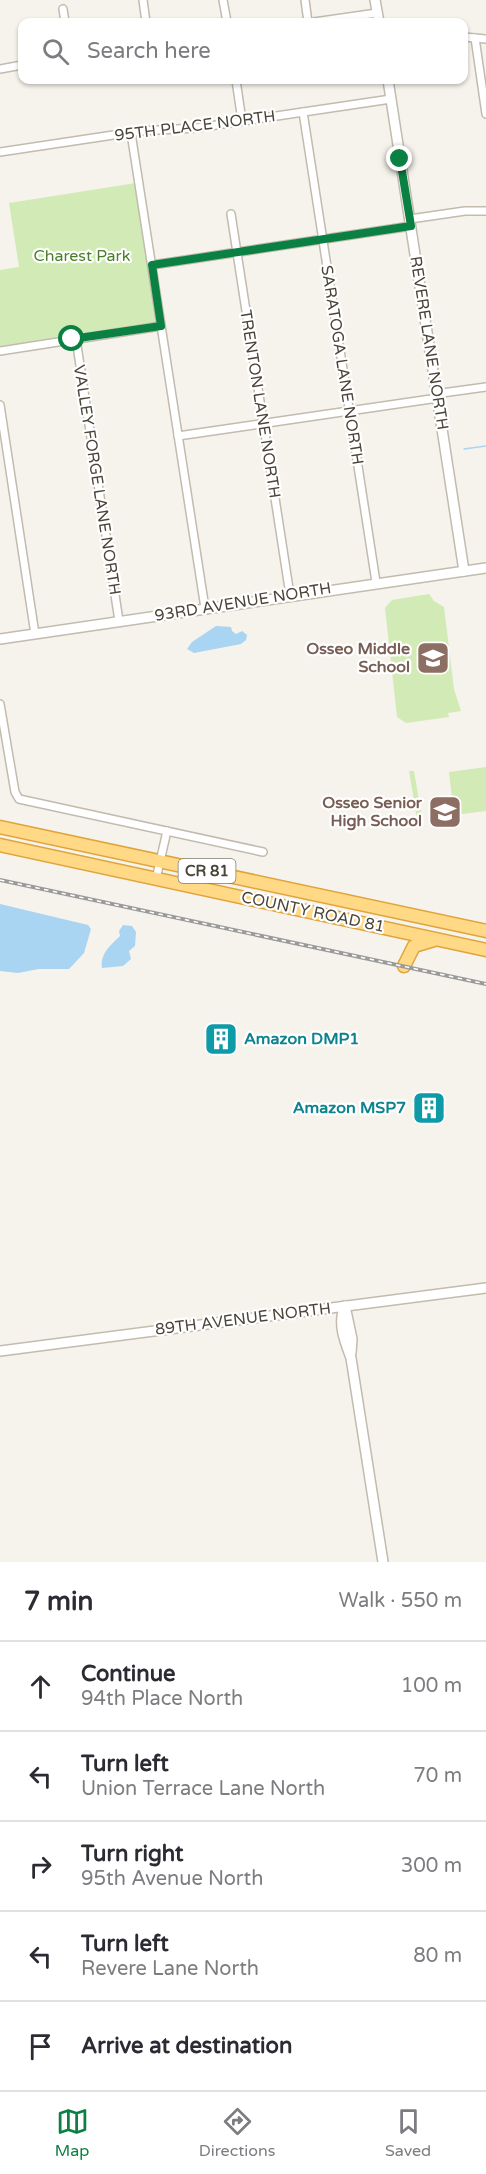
<!DOCTYPE html>
<html lang="en">
<head>
<meta charset="utf-8">
<style>
	:root { --surface:#fff; --page:#f2f2f3; --text:#2b2b33; --muted:#7c7c81; --line:#e1e1e2; --accent:#0b8043 }
	body { margin:0; font-family:"Varela Round",sans-serif; background:var(--page); color:var(--text) }
	.stop { position:absolute; width:18px; height:18px; margin:-14px; border:4px solid #0b8043; border-radius:50%; background:#fff }
	.stop.end { background:#0b8043; border-color:#fff; box-shadow:0 2px 6px #0008 }
	.list { margin:0; padding:0; list-style:none }
	h2 { display:flex; justify-content:space-between; align-items:center; height:78px; margin:0; padding:0 24px; font-size:26px }
	h2 small { font-size:20px; font-weight:400; color:var(--muted) }
	.list li { display:grid; grid-template-columns:39px 1fr auto; gap:18px; align-items:center; box-sizing:border-box; height:90px; padding:0 24px; border-top:2px solid var(--line) }
	.list b { display:block; font-size:22px; white-space:nowrap }
	.list p { margin:0; font-size:20px; white-space:nowrap; color:var(--muted) }
	.list em { font-size:20px; font-style:normal; color:var(--muted) }
	.icon { flex:none; width:33px; height:33px; fill:none; stroke:currentColor; stroke-width:2; stroke-linecap:round; stroke-linejoin:round }
	.map { position:relative; flex:none; width:486px; height:1562px; overflow:hidden }
	.search { position:absolute; background:var(--surface); box-shadow:0 2px 4px #0004; left:18px; right:18px; top:18px; height:66px; display:flex; align-items:center; gap:15px; box-sizing:border-box; padding:0 21px; border-radius:12px; color:var(--muted); font-size:22px }
	.sheet { height:528px; background:var(--surface) }
	nav { display:flex; justify-content:space-around; align-items:center; box-sizing:border-box; height:84px; border-top:2px solid var(--line); background:var(--surface); font-size:16px; color:var(--muted) }
	nav a { display:grid; justify-items:center; gap:3px }
	nav .on { color:var(--accent) }
	.map>svg:first-child { display:block }
	.green { fill:#d2eab5 }
	.water { fill:#a9d4f2 }
	.lines { fill:none; stroke-linecap:round; stroke-linejoin:round }
	.stream { stroke:#a9d4f2; stroke-width:1.5 }
	.minor-casing { stroke:#c2bbae; stroke-width:10 }
	.tertiary-casing { stroke:#c2bbae; stroke-width:12 }
	.trunk-casing { stroke:#e0a43c; stroke-width:15 }
	.minor { stroke:#fff; stroke-width:7 }
	.tertiary { stroke:#fff; stroke-width:9 }
	.trunk { stroke:#ffd985; stroke-width:12 }
	.rail-casing { stroke:#9a9a9a; stroke-width:4 }
	.rail { stroke:#fff; stroke-width:1.5; stroke-dasharray:4.5; stroke-linecap:butt }
	.route { stroke:#0b8043; stroke-width:8 }
	.labels { text-anchor:middle; dominant-baseline:central; stroke-width:4.5; stroke-linejoin:round; paint-order:stroke }
	.shield { fill:#fff; stroke:#817c74; stroke-width:1.5 }
	.shield-label { font-size:15px; font-weight:bold; fill:#4b4439 }
	.street-label { font-size:16px; fill:#4b4439; stroke:#fff }
	.park-label { font-size:16px; fill:#4a7f2a; stroke:#fff }
	.education-label { font-size:16px; font-weight:bold; fill:#785e54; stroke:#fff; text-anchor:end }
	.culture-label { font-size:16px; font-weight:bold; fill:#0d838f; stroke:#fff; text-anchor:start }
</style>
</head>
<body>
<div class="map">
<svg width="486" height="1562" viewBox="0 0 486 1562">
	<rect width="100%" height="100%" fill="#f6f3ec"/>
	<g class="green">
		<polygon points="136,183 157,323 0,347 0,270 19,267 9,203"/>
		<polygon points="429,594 434,601 444,607 454,689 461,711 448,713 449,717 406,723 397,717 385,608 392,600"/>
		<polygon points="486,767 486,811 454,815 449,772"/>
		<polygon points="409,771 414,771 423,824 418,825"/>
	</g>
	<g class="water">
		<polygon points="216,626 231,627 232,631 236,634 242,631 247,635 246,640 241,644 194,653 187,649 192,642"/>
		<polygon points="0,904 88,925 91,929 84,953 69,969 39,969 18,973 0,971"/>
		<path d="M123 925 132 926 136 932 135 946 129 951 131 959 123 966 102 968C100 953 111 945 120 936L119 931Z"/>
	</g>
	<g class="lines">
		<polyline class="stream" points="464,449 486,446"/>
		<g class="minor-casing">
			<g id="minor">
				<polyline points="143,0 146,22"/>
				<polyline points="223,0 227,22"/>
				<polyline points="305,0 308,22"/>
				<polyline points="63,9 65,22"/>
				<polyline points="314,22 377,13"/>
				<polyline points="464,37 486,39"/>
				<polyline points="475,38 486,114"/>
				<polyline points="0,69 22,65"/>
				<polyline points="236,80 242,121"/>
				<polyline points="303,112 376,582"/>
				<polyline points="131,133 205,608"/>
				<polyline points="0,152 140,131 196,128 391,99"/>
				<polyline points="231,214 290,595"/>
				<polyline points="410,219 465,211 486,211"/>
				<polyline points="152,265 411,226"/>
				<polyline points="76,339 119,621"/>
				<polyline points="0,351 161,326"/>
				<polyline points="0,405 35,634"/>
				<polyline points="178,436 431,399 442,393 486,387"/>
				<polyline points="0,704 15,792 19,799 263,852"/>
				<polyline points="156,879 167,831"/>
			</g>
		</g>
		<g class="tertiary-casing">
			<g id="tertiary">
				<polyline points="375,0 379,22"/>
				<polyline points="388,80 464,571"/>
				<polyline points="0,639 486,568"/>
				<path d="M345 1306C337 1323 345 1342 351 1358L383 1562"/>
				<polyline points="345,1306 352,1339 351,1353"/>
				<polyline points="0,1351 486,1288"/>
			</g>
		</g>
		<g class="trunk-casing">
			<g id="trunk">
				<polyline points="0,827 486,931"/>
				<polyline points="0,845 486,950"/>
				<polyline points="404,966 414,946 434,940"/>
			</g>
		</g>
		<use href="#minor" class="minor"/>
		<use href="#tertiary" class="tertiary"/>
		<use href="#trunk" class="trunk"/>
		<g class="rail-casing">
			<polyline id="rail" points="0,880 486,984"/>
		</g>
		<use href="#rail" class="rail"/>
	</g>
	<g class="lines">
		<polyline class="route" points="72,339 161,326 152,265 411,226 400,159"/>
	</g>
	<defs>
		<g id="school-square" transform="scale(1.725)"><rect x="-9" y="-9" width="18" height="18" rx="4" fill="#8d6e63" stroke="#fff"/><path d="M0-5L7-2L0 1L-7-2ZM-4 1L0 2.5L4 1V4Q0 6-4 4Z" fill="#fff"/></g>
		<g id="building-square" transform="scale(1.725)"><rect x="-9" y="-9" width="18" height="18" rx="4" fill="#0f9aa8" stroke="#fff"/><path d="M-4-6H4V6H1V3H-1V6H-4ZM-2.5-4.3h1.7v1.8h-1.7ZM.8-4.3h1.7v1.8H.8ZM-2.5-1h1.7V.8h-1.7ZM.8-1h1.7V.8H.8Z" fill="#fff"/></g>
	</defs>
	<g fill-rule="evenodd">
		<use href="#school-square" x="433" y="658"/>
		<use href="#school-square" x="445" y="812"/>
		<use href="#building-square" x="221" y="1039"/>
		<use href="#building-square" x="429" y="1108"/>
	</g>
	<g class="labels">
		<rect class="shield" x="178.5" y="859" width="57" height="24" rx="4.5"/>
		<g class="shield-label">
			<text x="207" y="871">CR 81</text>
		</g>
		<g class="street-label">
			<text transform="translate(195 126) rotate(-7)">95TH PLACE NORTH</text>
			<text transform="translate(429 343) rotate(81)">REVERE LANE NORTH</text>
			<text transform="translate(342 365) rotate(81)">SARATOGA LANE NORTH</text>
			<text transform="translate(260 404) rotate(81)">TRENTON LANE NORTH</text>
			<text transform="translate(97 480) rotate(81)">VALLEY FORGE LANE NORTH</text>
			<text transform="translate(243 602) rotate(-9)">93RD AVENUE NORTH</text>
			<text transform="translate(313 912) rotate(12)">COUNTY ROAD 81</text>
			<text transform="translate(243 1319) rotate(-7)">89TH AVENUE NORTH</text>
		</g>
		<g class="park-label">
			<text x="82" y="256">Charest Park</text>
		</g>
		<g class="education-label">
			<text x="410" y="649">Osseo Middle<tspan x="410" dy="18">School</tspan></text>
			<text x="422" y="803">Osseo Senior<tspan x="422" dy="18">High School</tspan></text>
		</g>
		<g class="culture-label">
			<text x="244" y="1039">Amazon DMP1</text>
			<text x="406" y="1108" text-anchor="end">Amazon MSP7</text>
		</g>
	</g>
</svg>
<div class="stop" style="left:72px;top:339px"></div>
<div class="stop end" style="left:400px;top:159px"></div>
<div class="search"><svg class="icon" aria-label="search" viewBox="0 0 24 24"><circle cx="10" cy="10" r="6"/><path d="M15 15l6 6"/></svg>Search here</div>
</div>
<section class="sheet">
<h2>7 min<small>Walk · 550 m</small></h2>
<ul class="list">
<li><svg class="icon" aria-label="ahead" viewBox="0 0 24 24"><path d="M12 20V5M6 11l6-6 6 6"/></svg><div><b>Continue</b><p>94th Place North</p></div><em>100 m</em></li>
<li><svg class="icon" aria-label="left" viewBox="0 0 24 24"><path d="M17 20v-9H6M10 6l-5 5 5 5"/></svg><div><b>Turn left</b><p>Union Terrace Lane North</p></div><em>70 m</em></li>
<li><svg class="icon" aria-label="right" viewBox="0 0 24 24"><path d="M7 20v-9h11M14 6l5 5-5 5"/></svg><div><b>Turn right</b><p>95th Avenue North</p></div><em>300 m</em></li>
<li><svg class="icon" aria-label="left" viewBox="0 0 24 24"><path d="M17 20v-9H6M10 6l-5 5 5 5"/></svg><div><b>Turn left</b><p>Revere Lane North</p></div><em>80 m</em></li>
<li><svg class="icon" aria-label="arrive" viewBox="0 0 24 24"><path d="M6 21V4h12l-3 4 3 4H6"/></svg><div><b>Arrive at destination</b></div></li>
</ul>
</section>
<nav>
<a class="on"><svg class="icon" aria-label="map" viewBox="0 0 24 24"><path d="M3 6l6-2 6 2 6-2v14l-6 2-6-2-6 2zM9 4v14M15 6v14"/></svg>Map</a>
<a><svg class="icon" aria-label="directions" viewBox="0 0 24 24"><path d="M12 3l9 9-9 9-9-9zM9 14v-3h6M13 9l2 2-2 2"/></svg>Directions</a>
<a><svg class="icon" aria-label="saved" viewBox="0 0 24 24"><path d="M7 4h10v16l-5-4-5 4z"/></svg>Saved</a>
</nav>
</body>
</html>
